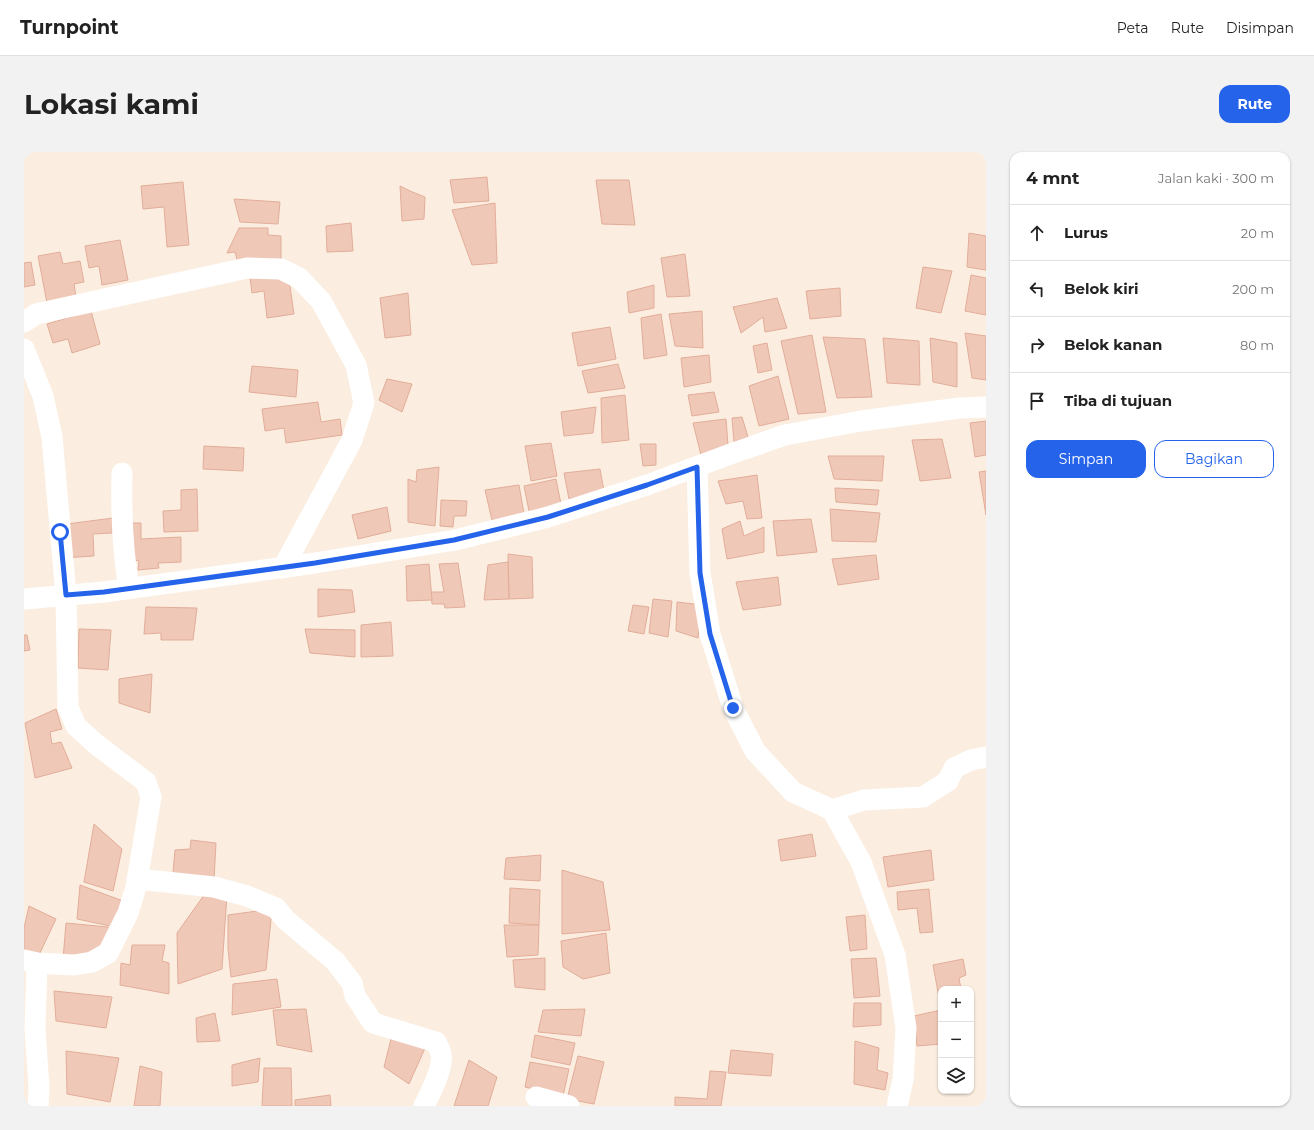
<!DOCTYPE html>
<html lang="id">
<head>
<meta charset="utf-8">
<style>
	:root { --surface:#fff; --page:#f2f2f2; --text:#222; --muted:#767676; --line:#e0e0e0; --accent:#2563eb }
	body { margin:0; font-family:Montserrat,sans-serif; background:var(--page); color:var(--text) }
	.controls { position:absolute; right:12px; bottom:12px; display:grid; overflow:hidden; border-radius:8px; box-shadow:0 1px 3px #0004 }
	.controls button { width:36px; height:36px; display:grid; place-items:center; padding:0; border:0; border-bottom:1px solid var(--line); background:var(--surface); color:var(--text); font:20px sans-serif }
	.stop { position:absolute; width:12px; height:12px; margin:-9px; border:3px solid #2563eb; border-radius:50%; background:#fff }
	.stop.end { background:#2563eb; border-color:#fff; box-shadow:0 1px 4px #0008 }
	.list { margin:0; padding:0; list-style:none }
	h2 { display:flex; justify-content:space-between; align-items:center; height:52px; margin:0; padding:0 16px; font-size:17px }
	h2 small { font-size:13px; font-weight:400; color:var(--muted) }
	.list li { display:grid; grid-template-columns:26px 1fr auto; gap:12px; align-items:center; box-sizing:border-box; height:56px; padding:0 16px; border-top:1px solid var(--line) }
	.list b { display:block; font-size:15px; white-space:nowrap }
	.list em { font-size:13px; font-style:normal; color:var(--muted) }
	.actions { display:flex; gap:8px; padding:12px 16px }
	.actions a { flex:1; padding:9px 0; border:1px solid var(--accent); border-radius:12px; text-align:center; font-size:14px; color:var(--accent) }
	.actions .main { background:var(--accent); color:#fff }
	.icon { flex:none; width:22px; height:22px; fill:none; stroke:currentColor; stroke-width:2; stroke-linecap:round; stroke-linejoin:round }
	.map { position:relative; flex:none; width:962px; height:954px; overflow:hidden; border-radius:12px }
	header { display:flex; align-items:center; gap:24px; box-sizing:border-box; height:56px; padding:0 20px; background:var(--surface); border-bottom:1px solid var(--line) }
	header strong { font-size:19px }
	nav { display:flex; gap:22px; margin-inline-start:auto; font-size:14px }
	.intro { display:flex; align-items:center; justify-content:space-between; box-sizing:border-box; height:96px; padding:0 24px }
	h1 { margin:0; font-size:28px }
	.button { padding:10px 18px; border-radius:12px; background:var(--accent); color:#fff; font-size:14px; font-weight:700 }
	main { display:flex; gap:24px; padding:0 24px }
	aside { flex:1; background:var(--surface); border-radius:12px; box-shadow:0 1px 3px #0004 }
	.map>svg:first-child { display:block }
	.building { fill:#f0c8b8; stroke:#e2ad99 }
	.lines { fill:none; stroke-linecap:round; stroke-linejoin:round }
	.minor { stroke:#fff; stroke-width:21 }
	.route { stroke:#2563eb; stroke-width:5 }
</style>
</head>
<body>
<header>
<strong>Turnpoint</strong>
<nav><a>Peta</a><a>Rute</a><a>Disimpan</a></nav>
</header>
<div class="intro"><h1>Lokasi kami</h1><a class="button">Rute</a></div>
<main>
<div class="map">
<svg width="962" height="954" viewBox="0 0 962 954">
	<rect width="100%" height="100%" fill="#fbeee0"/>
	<g class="building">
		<polygon points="463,25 465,49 430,51 426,28"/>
		<polygon points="572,28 605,28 611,73 578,72"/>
		<polygon points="159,30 165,93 143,95 140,55 119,57 117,34"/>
		<polygon points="376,34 386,39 401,45 400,67 378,69"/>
		<polygon points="210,47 256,50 254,72 216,70"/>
		<polygon points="471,51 473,111 448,113 428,58"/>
		<polygon points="327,71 329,99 303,100 302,74"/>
		<polygon points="215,76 244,76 244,83 257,84 257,111 214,111 211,100 203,101"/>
		<polygon points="945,81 962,84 962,118 943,115"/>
		<polygon points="96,88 104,128 78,133 75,114 65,116 61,94"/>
		<polygon points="36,100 39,112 56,109 60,130 50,132 52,145 23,151 14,104"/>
		<polygon points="661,102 666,144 643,145 637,106"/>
		<polygon points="7,110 11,133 0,135 0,111"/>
		<polygon points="899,115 928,119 917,161 892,156"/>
		<polygon points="264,121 270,162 243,166 240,139 228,141 226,126"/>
		<polygon points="947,123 962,126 962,163 941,159"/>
		<polygon points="630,133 630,156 605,161 603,140"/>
		<polygon points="816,136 817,164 786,167 782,139"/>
		<polygon points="384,141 387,183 361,186 356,146"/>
		<polygon points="753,146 763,176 741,180 739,165 717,181 709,155"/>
		<polygon points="67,159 76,192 48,201 44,187 29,191 23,172"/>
		<polygon points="678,159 679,196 651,194 645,162"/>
		<polygon points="637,162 643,203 620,207 617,166"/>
		<polygon points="586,175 592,207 554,214 548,181"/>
		<polygon points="941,181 962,184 962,228 948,226"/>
		<polygon points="788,183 802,260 774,262 757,189"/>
		<polygon points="799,185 841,187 848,245 813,246"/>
		<polygon points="859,186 895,189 896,233 863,231"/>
		<polygon points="906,186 933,191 933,235 909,230"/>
		<polygon points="743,191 748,218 734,221 729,194"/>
		<polygon points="685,203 687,230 660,235 657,206"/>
		<polygon points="594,212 601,236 564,241 558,219"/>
		<polygon points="228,214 274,218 272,245 225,240"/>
		<polygon points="754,224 765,267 735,274 725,234"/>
		<polygon points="363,227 388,232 378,260 355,248"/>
		<polygon points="690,240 695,260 668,264 664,243"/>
		<polygon points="601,243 605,288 578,291 577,246"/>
		<polygon points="294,250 297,270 316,267 318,283 262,291 260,276 241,279 238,257"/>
		<polygon points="572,255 569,281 540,284 537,260"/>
		<polygon points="718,265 724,285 710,290 708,266"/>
		<polygon points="702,267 704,293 677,303 669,271"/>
		<polygon points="962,269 962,303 951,305 946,271"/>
		<polygon points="918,287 927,326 896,329 888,288"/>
		<polygon points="527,291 533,324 507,329 501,294"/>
		<polygon points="616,292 632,292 632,313 619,314"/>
		<polygon points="180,294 220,296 219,319 179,317"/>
		<polygon points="804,304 860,304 858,329 810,327"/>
		<polygon points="415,315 411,374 384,370 384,327 392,330 393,318"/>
		<polygon points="576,317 580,339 545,347 540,321"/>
		<polygon points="962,319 962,363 955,320"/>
		<polygon points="733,323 738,366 723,367 719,349 702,352 694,329"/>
		<polygon points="532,327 537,352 505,359 500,334"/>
		<polygon points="495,333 500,362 468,368 461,338"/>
		<polygon points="811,336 855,338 853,353 812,350"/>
		<polygon points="173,337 174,379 140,380 139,359 157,358 157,338"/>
		<polygon points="417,348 443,349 442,364 430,364 429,375 416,374"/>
		<polygon points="363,355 367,379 334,387 328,363"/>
		<polygon points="806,357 856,361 852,390 808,389"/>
		<polygon points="89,366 88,381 69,382 70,404 38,406 35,373"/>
		<polygon points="787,367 793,400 753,404 749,369"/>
		<polygon points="716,369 720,384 740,375 740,400 703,407 698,377"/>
		<polygon points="101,371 117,371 117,387 157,385 157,410 134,411 135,416 114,418 115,409 100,406"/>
		<polygon points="484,402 508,405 509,446 485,447"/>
		<polygon points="852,403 855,427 814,433 808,407"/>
		<polygon points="484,410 485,447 460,448 464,413"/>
		<polygon points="434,411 441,455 421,456 420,452 408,452 407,440 420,440 415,412"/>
		<polygon points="405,412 408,448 383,449 382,414"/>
		<polygon points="754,425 757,453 719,458 712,430"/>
		<polygon points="294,437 328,438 331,460 294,465"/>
		<polygon points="629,447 648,449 644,485 625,481"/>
		<polygon points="653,450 678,453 674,486 652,479"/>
		<polygon points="609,453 625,455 620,482 604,479"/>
		<polygon points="122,455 173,456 169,488 137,488 137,481 120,482"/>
		<polygon points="367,470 369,504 337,505 337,473"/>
		<polygon points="55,477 87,478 84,518 54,516"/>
		<polygon points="281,477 331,478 331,505 286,501"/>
		<polygon points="0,483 3,483 6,498 0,499"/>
		<polygon points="128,522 126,561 95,551 95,527"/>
		<polygon points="32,557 38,577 26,580 28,592 37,590 48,616 11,626 1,571"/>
		<polygon points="70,672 98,697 89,739 60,730"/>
		<polygon points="788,682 792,704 757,709 754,688"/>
		<polygon points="167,688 192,691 190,728 149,721 151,698 166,697"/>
		<polygon points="907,698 910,728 864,735 859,705"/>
		<polygon points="517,703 516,729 480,727 482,706"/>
		<polygon points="538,718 579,730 586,778 538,782"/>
		<polygon points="56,733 99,749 91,775 53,767"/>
		<polygon points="486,736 516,738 515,773 485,771"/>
		<polygon points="905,737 909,780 896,781 893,756 874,758 873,740"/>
		<polygon points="183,739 203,742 198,817 154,832 153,781"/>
		<polygon points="5,754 32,767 15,803 0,799 0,776"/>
		<polygon points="248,757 242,818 207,825 204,797 204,763"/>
		<polygon points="841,763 843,797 826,799 822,765"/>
		<polygon points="42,771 84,775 87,784 65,805 39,807"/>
		<polygon points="480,773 515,773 514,803 483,805"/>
		<polygon points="582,781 586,821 559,827 539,815 537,789"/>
		<polygon points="108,793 141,793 138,809 145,811 145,842 96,833 97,811 106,813"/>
		<polygon points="521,806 521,838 491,835 489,808"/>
		<polygon points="852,806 856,844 830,846 827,807"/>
		<polygon points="939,807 942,823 935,826 937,837 917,837 917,850 916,851 909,813"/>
		<polygon points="253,827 257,855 208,863 209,832"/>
		<polygon points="30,839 88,845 82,876 32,869"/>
		<polygon points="830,851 857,851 857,873 829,875"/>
		<polygon points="282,857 288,900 253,893 249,858"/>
		<polygon points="561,857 557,884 514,880 519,858"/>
		<polygon points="917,858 917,892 893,894 890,864"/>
		<polygon points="191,861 196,889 173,890 172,866"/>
		<polygon points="368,883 402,894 385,932 360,915"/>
		<polygon points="511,883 551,891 546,913 507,905"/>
		<polygon points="831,889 855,896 853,918 864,921 861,938 830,932"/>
		<polygon points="707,898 749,902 747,924 704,921"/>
		<polygon points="42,899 95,906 86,950 43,942"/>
		<polygon points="554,904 580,910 570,952 543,947"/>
		<polygon points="236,906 234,930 208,934 208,913"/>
		<polygon points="445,908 473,925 464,954 430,954"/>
		<polygon points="506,910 545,917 539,944 501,935"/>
		<polygon points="116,914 138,920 136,954 110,954"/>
		<polygon points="240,916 267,916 268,954 238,954"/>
		<polygon points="686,919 702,920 697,954 651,954 651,945 683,947"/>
		<polygon points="306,943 307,954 271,954 271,948"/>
	</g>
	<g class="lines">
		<g class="minor">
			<polyline points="0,170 12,162 223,116 257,117 275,126 297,149 332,213 340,251 328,288 259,416"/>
			<polyline points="0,197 19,244 28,285 42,443 44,555 52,574 73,593 122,630 127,645 112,735 104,761 84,801 68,810 50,813 13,811 0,808"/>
			<polyline points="673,315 676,421 686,482 709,556 731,599 769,640 808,658 837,710 871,803 882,876 879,928 873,954"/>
			<path d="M98 321C97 362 98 396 105 436"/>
			<polyline points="0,447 80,440 291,411 431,388 524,365 623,333 712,300 761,283 837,269 936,256 962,255"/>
			<polyline points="808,658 840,648 899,645 924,629 930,616 947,608 962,605"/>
			<path d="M113 727 190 735 223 744 252 756 262 768 311 809 328 831 331 844 349 871 412 890C414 894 416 898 417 902 420 915 406 942 400 954"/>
			<polyline points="13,811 11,877 15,936 14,954"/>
			<polyline points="512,945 545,954"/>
		</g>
	</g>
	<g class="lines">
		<polyline class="route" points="36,380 42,443 80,440 291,411 430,388 524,365 623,333 673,315 676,421 686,482 709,556"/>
	</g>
</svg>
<div class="controls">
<button>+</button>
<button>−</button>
<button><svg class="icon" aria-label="layers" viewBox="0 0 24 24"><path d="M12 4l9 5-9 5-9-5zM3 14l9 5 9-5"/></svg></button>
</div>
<div class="stop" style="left:36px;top:380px"></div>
<div class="stop end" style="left:709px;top:556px"></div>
</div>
<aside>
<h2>4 mnt<small>Jalan kaki · 300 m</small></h2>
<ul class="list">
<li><svg class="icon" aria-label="ahead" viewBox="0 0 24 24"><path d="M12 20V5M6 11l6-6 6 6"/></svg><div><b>Lurus</b></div><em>20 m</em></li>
<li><svg class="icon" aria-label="left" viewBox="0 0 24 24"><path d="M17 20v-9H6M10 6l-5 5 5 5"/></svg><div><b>Belok kiri</b></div><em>200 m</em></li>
<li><svg class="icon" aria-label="right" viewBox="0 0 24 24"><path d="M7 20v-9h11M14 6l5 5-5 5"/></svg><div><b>Belok kanan</b></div><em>80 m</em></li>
<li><svg class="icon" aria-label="arrive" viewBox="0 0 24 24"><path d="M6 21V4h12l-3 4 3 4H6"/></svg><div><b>Tiba di tujuan</b></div></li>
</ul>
<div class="actions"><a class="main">Simpan</a><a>Bagikan</a></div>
</aside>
</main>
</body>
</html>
